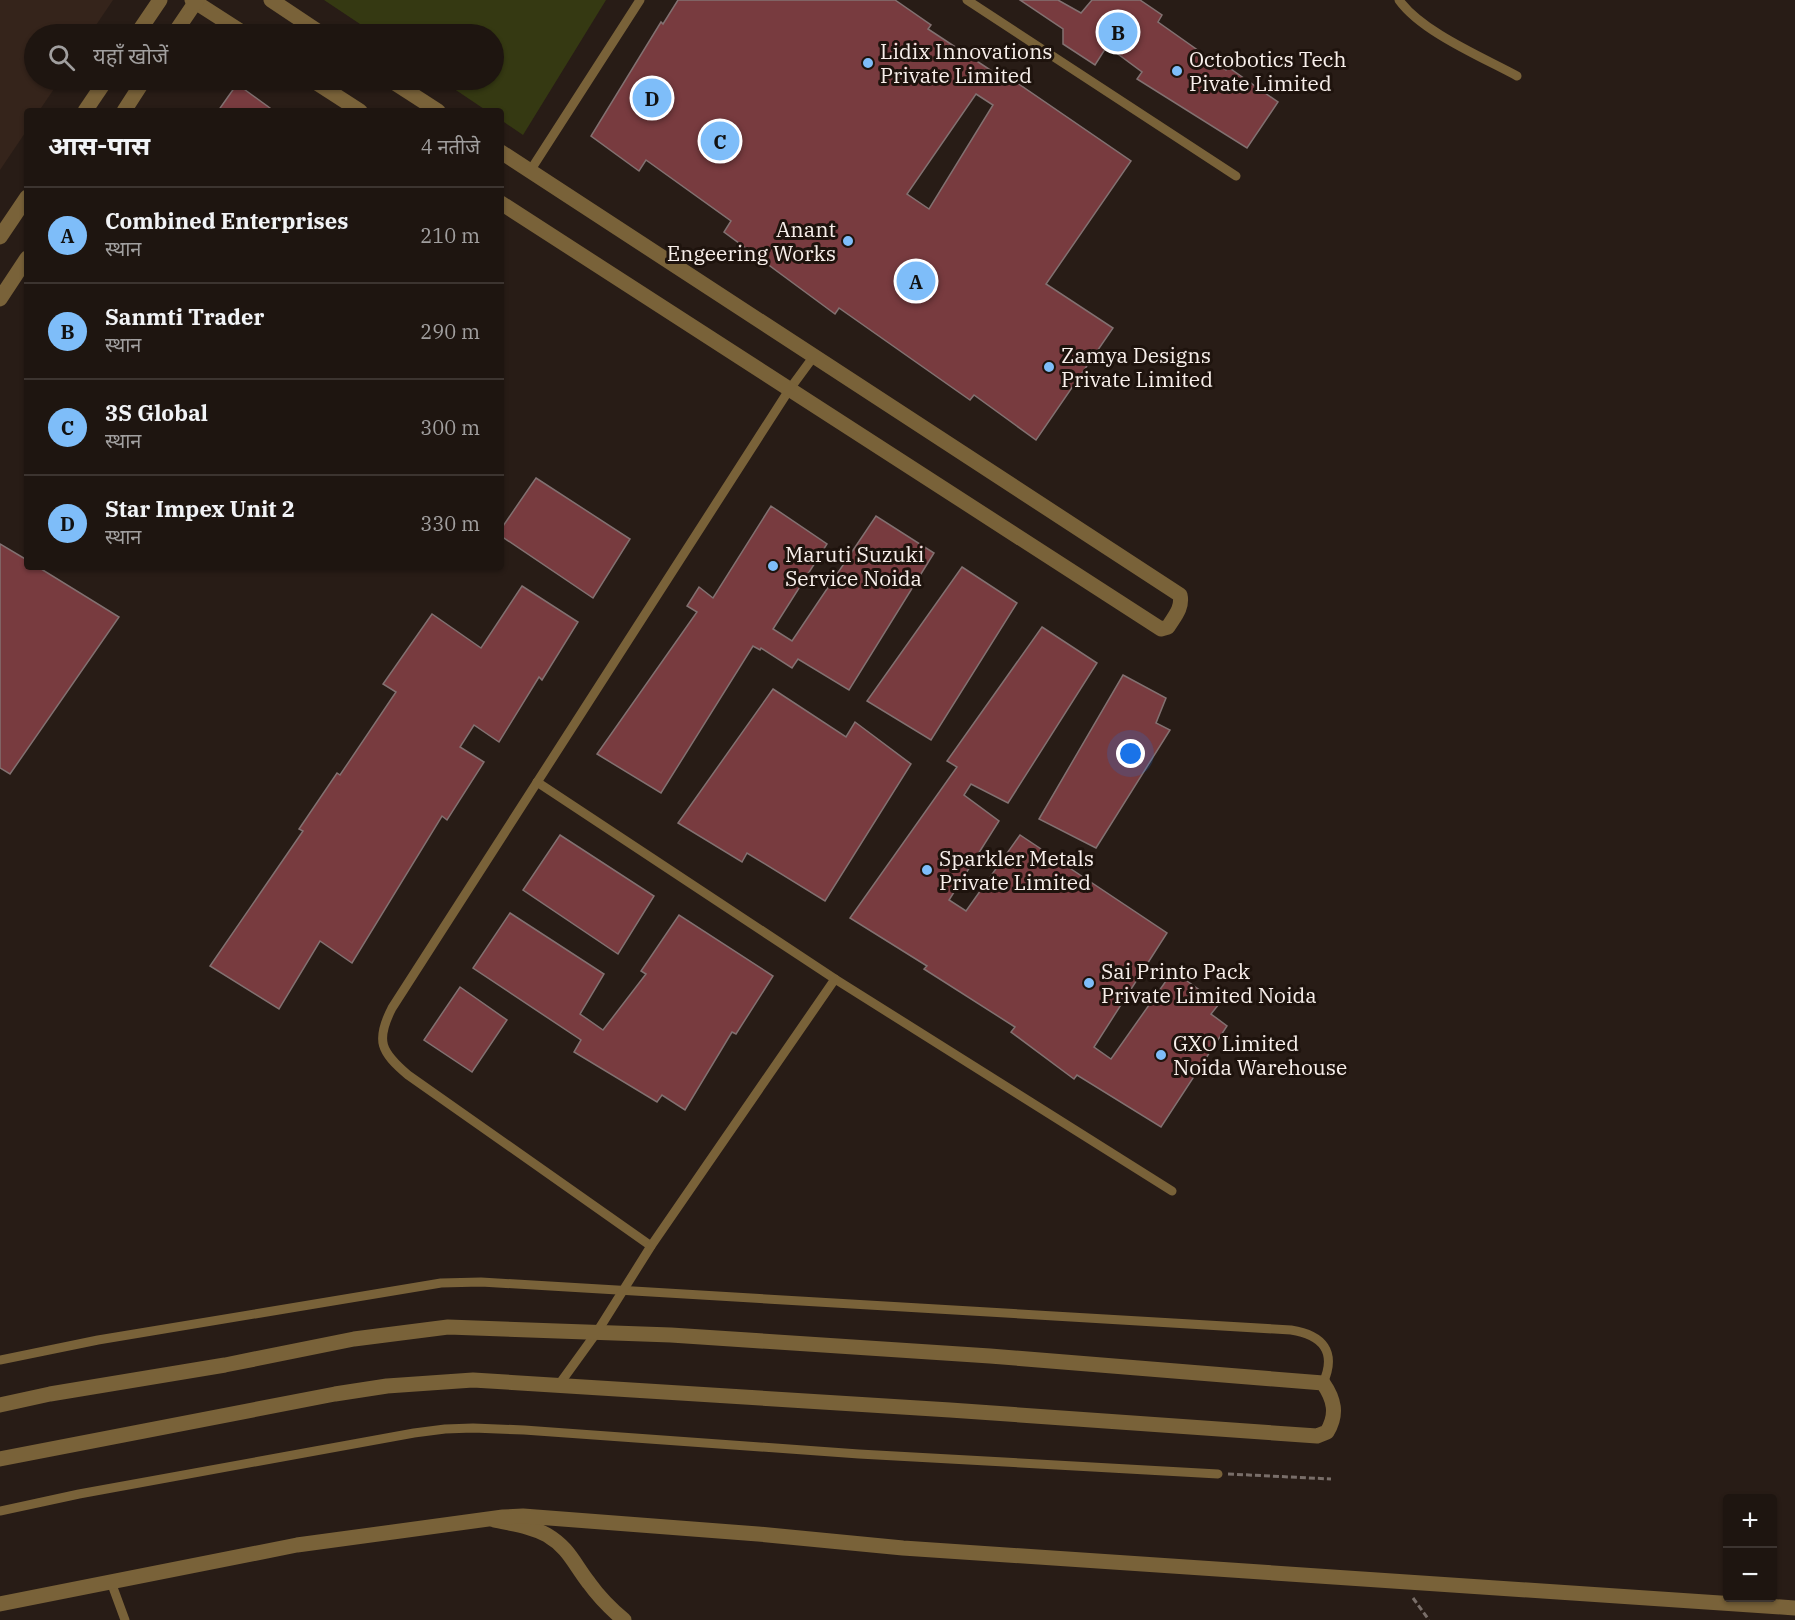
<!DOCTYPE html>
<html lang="hi">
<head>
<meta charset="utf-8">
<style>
	:root { --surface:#1e1510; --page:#261e19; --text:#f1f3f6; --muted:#a19f9f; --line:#3c3430; --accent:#7ebdf9 }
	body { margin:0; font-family:"IBM Plex Serif","Noto Sans Devanagari",serif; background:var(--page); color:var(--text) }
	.controls { position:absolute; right:18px; bottom:18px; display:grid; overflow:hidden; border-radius:6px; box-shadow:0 2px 4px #0004 }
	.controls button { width:54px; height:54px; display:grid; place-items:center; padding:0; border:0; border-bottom:2px solid var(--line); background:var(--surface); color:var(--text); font:30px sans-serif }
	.you { position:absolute; left:1131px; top:754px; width:21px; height:21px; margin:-15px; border:4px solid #fff; border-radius:50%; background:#1a73e8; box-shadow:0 0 0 9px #1a73e833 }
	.badge { display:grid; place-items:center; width:39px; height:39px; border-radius:50%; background:var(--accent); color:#111; font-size:20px; font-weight:700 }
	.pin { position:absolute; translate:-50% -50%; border:3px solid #fff; box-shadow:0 2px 6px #0006 }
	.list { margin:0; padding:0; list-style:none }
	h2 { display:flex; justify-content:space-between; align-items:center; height:78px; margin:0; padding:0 24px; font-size:26px }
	h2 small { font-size:20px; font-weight:400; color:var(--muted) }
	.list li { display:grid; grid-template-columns:39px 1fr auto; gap:18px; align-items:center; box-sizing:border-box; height:96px; padding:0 24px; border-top:2px solid var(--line) }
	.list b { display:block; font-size:22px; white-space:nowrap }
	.list p { margin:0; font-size:20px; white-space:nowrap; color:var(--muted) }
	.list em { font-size:20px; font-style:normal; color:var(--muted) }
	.icon { flex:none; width:33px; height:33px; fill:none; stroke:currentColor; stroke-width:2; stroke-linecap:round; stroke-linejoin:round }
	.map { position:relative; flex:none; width:1795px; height:1620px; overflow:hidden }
	.search { position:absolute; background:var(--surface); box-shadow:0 2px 4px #0004; left:24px; top:24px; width:480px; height:66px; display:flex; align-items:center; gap:15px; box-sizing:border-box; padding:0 21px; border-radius:33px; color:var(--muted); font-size:22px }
	.panel { position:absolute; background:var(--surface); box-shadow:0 2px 4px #0004; left:24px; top:108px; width:480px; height:462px; border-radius:6px }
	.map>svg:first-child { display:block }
	.built { fill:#35241b }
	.green { fill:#353912 }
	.building { fill:#783b3f; stroke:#827171; stroke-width:1.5; fill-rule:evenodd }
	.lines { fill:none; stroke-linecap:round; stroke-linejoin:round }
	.path { stroke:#796e69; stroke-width:3; stroke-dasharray:6 3; stroke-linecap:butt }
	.service { stroke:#796239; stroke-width:9 }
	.minor { stroke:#796239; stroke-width:15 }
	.tertiary { stroke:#796239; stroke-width:15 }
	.poi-dot { fill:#7ebdf9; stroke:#1e130d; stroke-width:2 }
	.labels { text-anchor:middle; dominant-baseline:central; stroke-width:6; stroke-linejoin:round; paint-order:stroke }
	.poi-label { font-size:21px; fill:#f8efeb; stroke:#1e130d; text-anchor:start }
</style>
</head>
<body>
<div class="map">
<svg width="1795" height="1620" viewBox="0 0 1795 1620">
	<rect width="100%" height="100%" fill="#281c16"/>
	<polygon class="built" points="0,0 113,0 90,34 34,34 34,80 60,80 39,111 27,111 27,130 0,170"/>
	<polygon class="green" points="324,0 606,0 523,135 501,120 501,111 487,111 441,80 494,80 494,34 375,34"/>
	<g class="building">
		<path d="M678 0H895L931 25 928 29 1007 81 1010 78 1131 161 1046 284 1113 328 1036 440 974 395 970 400 839 308 835 314 724 232 731 221 646 160 639 171 591 136 661 22 663 24ZM976 94 993 105 929 209 907 194Z"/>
		<polygon points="1020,0 1058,0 1081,13 1092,0 1140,0 1162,15 1158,22 1226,70 1228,67 1278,102 1247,148 1137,79 1142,72 1107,46 1095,65 1063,44 1063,29"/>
		<polygon points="237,84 274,111 218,111"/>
		<polygon points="536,478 630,539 593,598 501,536 501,529"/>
		<polygon points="771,506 827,544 773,629 792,641 876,516 934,553 849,690 798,659 792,668 761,648 760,650 753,646 661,793 597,754 697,612 687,606 699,587 713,598"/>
		<polygon points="0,544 27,560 27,567 38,567 119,617 10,774 0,768"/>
		<polygon points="962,567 1017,603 931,740 867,701"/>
		<polygon points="522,586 578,622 542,680 539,677 499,742 474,725 460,747 484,762 447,820 442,816 352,963 320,941 279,1009 210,966 303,831 299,829 337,773 340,775 396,692 383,684 432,614 481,648"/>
		<polygon points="1042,627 1097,663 1008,803 971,784 964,795 999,821 949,900 966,911 1020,835 1167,933 1094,1047 1111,1059 1173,971 1219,1004 1211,1014 1227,1026 1161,1127 1077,1075 1074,1079 1011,1032 1015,1027 924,969 927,966 850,918 957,767 947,761"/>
		<polygon points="1123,675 1166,698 1156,723 1170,730 1096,848 1039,819"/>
		<polygon points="773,689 846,737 855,722 911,764 825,901 747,853 742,862 678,823"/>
		<polygon points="560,835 654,896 618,954 523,890"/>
		<polygon points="510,913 604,974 580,1014 603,1030 646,974 641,971 679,915 773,976 736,1034 732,1032 685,1110 662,1095 657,1102 574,1052 581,1040 473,968"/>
		<polygon points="460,987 507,1020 472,1072 424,1040"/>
	</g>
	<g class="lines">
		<g class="path">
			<polyline points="1228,1474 1331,1479"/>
			<polyline points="1413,1598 1429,1620"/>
		</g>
		<g class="service">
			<polyline points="967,0 1236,176"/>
			<path d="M1399 0C1422 32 1482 57 1517 76"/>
			<polyline points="530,171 640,0"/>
			<polyline points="537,782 835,979 1172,1191"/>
			<path d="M651 1246 408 1075C381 1052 375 1041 392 1008L789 390 814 356"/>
			<path d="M0 1360 98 1340 441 1283 481 1282 1291 1330C1323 1335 1337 1352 1323 1383"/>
			<polyline points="558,1386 597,1332 651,1246 835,979"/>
			<polyline points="0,1511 79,1494 414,1433 445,1429 473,1428 524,1430 859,1454 1218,1474"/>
			<polyline points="111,1582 125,1620"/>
		</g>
		<path class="minor" d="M494 1520C512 1524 531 1526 547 1535 569 1548 574 1564 589 1583 599 1597 611 1609 624 1620"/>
		<g class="tertiary">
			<polyline points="192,0 245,34"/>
			<polyline points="271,0 322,34"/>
			<polyline points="137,34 160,0"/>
			<polyline points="174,34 197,0"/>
			<polyline points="312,80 360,111"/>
			<polyline points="390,80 438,111"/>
			<polyline points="85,111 106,80"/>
			<polyline points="124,111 144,80"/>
			<path d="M501 152 1180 595C1183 608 1174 617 1168 627L1161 629 501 203"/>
			<polyline points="0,237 27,197"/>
			<polyline points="0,299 27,258"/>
			<path d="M0 1405 50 1394 225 1365 354 1339 448 1327 671 1335 990 1356 1323 1383C1334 1399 1338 1414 1327 1432L1317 1436 950 1410 473 1380 387 1386 335 1394 0 1459"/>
			<polyline points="0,1604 297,1545 503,1517 523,1516 758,1534 903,1548 1795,1608"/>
		</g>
	</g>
	<g class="poi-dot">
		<circle cx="868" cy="63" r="6"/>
		<circle cx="1177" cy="71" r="6"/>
		<circle cx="848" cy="241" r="6"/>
		<circle cx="1049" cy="367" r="6"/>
		<circle cx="773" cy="566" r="6"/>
		<circle cx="927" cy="870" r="6"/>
		<circle cx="1089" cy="983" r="6"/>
		<circle cx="1161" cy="1055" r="6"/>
	</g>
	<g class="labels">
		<g class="poi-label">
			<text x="880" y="51">Lidix Innovations<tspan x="880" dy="24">Private Limited</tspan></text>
			<text x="1189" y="59">Octobotics Tech<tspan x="1189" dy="24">Pivate Limited</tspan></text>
			<text x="836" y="229" text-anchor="end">Anant<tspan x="836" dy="24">Engeering Works</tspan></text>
			<text x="1061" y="355">Zamya Designs<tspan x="1061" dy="24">Private Limited</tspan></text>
			<text x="785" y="554">Maruti Suzuki<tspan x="785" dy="24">Service Noida</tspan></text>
			<text x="939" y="858">Sparkler Metals<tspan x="939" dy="24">Private Limited</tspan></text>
			<text x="1101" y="971">Sai Printo Pack<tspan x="1101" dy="24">Private Limited Noida</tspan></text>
			<text x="1173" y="1043">GXO Limited<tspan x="1173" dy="24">Noida Warehouse</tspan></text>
		</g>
	</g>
</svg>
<div class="controls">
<button>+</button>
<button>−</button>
</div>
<div class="you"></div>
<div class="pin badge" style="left:916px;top:281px">A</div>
<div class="pin badge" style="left:1118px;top:32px">B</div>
<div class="pin badge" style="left:720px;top:141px">C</div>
<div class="pin badge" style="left:652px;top:98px">D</div>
<div class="search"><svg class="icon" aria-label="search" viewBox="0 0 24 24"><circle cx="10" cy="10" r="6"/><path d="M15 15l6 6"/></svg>यहाँ खोजें</div>
<section class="panel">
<h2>आस-पास<small>4 नतीजे</small></h2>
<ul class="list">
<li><span class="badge">A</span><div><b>Combined Enterprises</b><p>स्थान</p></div><em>210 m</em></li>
<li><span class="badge">B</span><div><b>Sanmti Trader</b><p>स्थान</p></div><em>290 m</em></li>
<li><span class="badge">C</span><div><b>3S Global</b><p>स्थान</p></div><em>300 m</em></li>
<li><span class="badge">D</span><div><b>Star Impex Unit 2</b><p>स्थान</p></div><em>330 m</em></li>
</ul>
</section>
</div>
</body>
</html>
